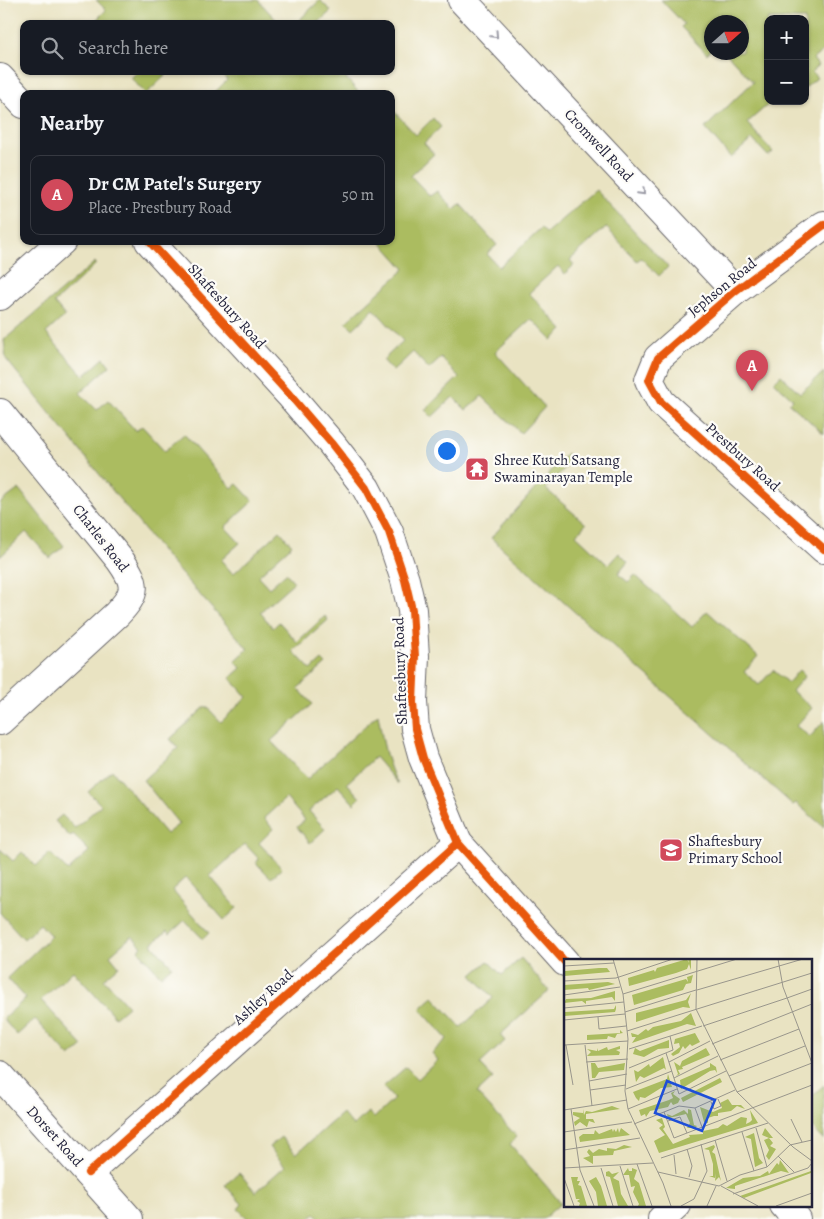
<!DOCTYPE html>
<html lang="en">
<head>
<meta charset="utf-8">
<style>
	:root { --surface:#171b24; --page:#242831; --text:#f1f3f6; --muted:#9ea1a6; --line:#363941; --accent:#d1495b }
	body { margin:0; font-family:Alegreya,serif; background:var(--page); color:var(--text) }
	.controls { position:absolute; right:15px; top:15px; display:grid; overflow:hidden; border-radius:10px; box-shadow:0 1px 4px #0004 }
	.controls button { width:45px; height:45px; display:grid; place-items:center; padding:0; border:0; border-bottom:1px solid var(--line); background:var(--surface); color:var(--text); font:25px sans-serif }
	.compass { position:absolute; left:704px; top:15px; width:45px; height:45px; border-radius:50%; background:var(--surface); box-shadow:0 1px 4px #0004; rotate:69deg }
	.you { position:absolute; left:446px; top:450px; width:18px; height:18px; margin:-12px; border:4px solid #fff; border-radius:50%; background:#1a73e8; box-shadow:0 0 0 8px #1a73e833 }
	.badge { display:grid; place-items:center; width:32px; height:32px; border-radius:50%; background:var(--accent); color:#fff; font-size:16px; font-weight:700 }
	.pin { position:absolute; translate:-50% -41px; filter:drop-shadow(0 1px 2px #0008) }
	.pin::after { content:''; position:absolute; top:26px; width:18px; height:15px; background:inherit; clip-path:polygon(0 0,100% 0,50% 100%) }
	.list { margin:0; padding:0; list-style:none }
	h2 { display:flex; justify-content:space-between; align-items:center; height:65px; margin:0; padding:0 20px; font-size:21px }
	h2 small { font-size:16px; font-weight:400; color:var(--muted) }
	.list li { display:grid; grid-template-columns:32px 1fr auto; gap:15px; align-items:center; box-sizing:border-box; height:80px; margin:0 10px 10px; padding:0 10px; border:1px solid var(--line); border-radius:10px }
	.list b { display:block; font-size:19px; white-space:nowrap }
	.list p { margin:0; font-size:16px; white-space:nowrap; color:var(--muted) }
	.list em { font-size:16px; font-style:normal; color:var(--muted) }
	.icon { flex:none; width:28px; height:28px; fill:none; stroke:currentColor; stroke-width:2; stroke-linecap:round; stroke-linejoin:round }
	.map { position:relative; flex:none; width:824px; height:1219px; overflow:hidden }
	.search { position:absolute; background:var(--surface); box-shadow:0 1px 4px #0004; left:20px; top:20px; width:375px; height:55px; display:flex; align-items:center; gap:12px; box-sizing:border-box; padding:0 18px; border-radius:10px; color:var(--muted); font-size:19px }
	.panel { position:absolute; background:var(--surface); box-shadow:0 1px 4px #0004; left:20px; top:90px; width:375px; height:155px; border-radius:10px }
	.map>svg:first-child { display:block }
	.green { fill:#abbc60; stroke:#666f4e }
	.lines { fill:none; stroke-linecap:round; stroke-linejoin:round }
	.street-casing { stroke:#68666a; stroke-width:30 }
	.street { stroke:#fff; stroke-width:28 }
	.cycleway-casing { stroke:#fdfcf7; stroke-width:11 }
	.cycleway { stroke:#e8590c; stroke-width:8 }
	.oneway { stroke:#9c9ca7 }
	.labels { text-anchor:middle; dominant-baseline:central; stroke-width:4.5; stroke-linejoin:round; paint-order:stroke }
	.street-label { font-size:15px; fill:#22223b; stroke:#fdfcf7 }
	.poi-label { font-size:15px; fill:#22223b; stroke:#fdfcf7; text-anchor:start }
	.inset-road { fill:none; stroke:#99968c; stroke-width:1 }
	.view { fill:#1d4ed8; fill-opacity:0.15; stroke:#1d4ed8; stroke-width:2.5 }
	.inset-edge { fill:none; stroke:#22223b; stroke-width:2.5 }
</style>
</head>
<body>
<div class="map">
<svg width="824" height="1219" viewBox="0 0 824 1219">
	<rect width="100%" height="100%" fill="#fdfcf7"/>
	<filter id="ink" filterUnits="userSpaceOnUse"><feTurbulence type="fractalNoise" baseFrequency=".02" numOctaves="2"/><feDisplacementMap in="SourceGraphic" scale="10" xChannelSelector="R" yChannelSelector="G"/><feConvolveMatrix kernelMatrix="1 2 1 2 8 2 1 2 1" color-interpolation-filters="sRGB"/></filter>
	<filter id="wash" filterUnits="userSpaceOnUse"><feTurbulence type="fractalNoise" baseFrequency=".0096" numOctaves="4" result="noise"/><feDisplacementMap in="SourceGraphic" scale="20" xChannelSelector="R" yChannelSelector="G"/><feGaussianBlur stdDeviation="1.12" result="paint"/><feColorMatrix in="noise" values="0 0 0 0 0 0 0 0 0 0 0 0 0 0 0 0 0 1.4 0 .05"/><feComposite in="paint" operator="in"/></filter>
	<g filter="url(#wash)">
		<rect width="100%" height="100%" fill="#e9e3c2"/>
		<g class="green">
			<polygon points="96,0 258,0 280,24 92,24 106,10"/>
			<polygon points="320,0 331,11 317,24 295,24"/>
			<polygon points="661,0 824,0 824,50 813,59 818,65 812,72 817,78 805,88 805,19 768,19 768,101 772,101 747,123 773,152 768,156 752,139 731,158 705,128 753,82 726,53 742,52 742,22 712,22 711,50 707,54 681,27 684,24"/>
			<polygon points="138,71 170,71 146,94 131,78"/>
			<polygon points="220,71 340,71 360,94 213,94 227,80"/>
			<polygon points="391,108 416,135 433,118 441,127 424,143 434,154 411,176 430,196 437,191 454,209 460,204 497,245 487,254 499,267 541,228 546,233 596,190 668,267 659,276 641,258 637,261 606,227 570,260 574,265 565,274 558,266 529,293 563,330 552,340 531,319 495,352 545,407 521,433 482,396 466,410 453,397 432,417 425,410 459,377 441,358 429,369 413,352 393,371 383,360 403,341 374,309 353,329 346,322 405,269 380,241 391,241"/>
			<path d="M95 262 96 264 54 303 65 316 46 333 84 376 104 358 110 366 80 393 97 410 108 400 136 431 142 426 165 451 184 434 232 488 237 484 253 501 225 527 240 543 221 560 233 574 280 531 292 545 258 576 269 588 286 573 294 582 260 612 273 628 279 622 297 642 325 616 328 620 293 651 311 670 322 660 326 664 298 688 312 704 271 741 307 779 378 714C382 737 386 764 398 784L375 757 347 783 360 798 354 804 338 786 309 811 325 829 310 843 297 827 305 820 286 798 264 818 273 829 259 843 282 868 271 878 256 863 259 859 245 844 210 876 237 908 224 920 186 877 172 890 209 933 203 939 185 920 170 934 167 931 152 944 172 966 161 976 138 950 142 947 132 936 110 955 119 966 104 979 128 1006 115 1017 73 971 41 1000 83 1046 70 1057 35 1019 17 1035 3 1019 26 998 7 978 51 936 40 924 24 939 0 913V849L13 861 22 852 36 866 50 853 68 871 89 851 73 834 70 837 55 821 62 815 75 828 101 805 88 792 112 770 166 834 179 824 143 780 178 748 170 739 206 706 221 722 247 697 230 678 241 668 235 661 248 649 168 559 6 359 4 340Z"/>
			<polygon points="824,372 824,434 789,403 793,399 774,382 781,375 800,393"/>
			<polygon points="567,453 573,459 546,489 586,524 576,535 608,565 619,553 628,562 618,574 628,582 635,575 692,627 707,611 758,656 744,672 759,685 773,670 788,683 799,670 805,676 792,691 812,708 796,726 810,737 824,721 824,827 796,803 793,805 491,538"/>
			<polygon points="19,489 64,546 50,558 26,532 0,557 0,503"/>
			<polygon points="521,958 549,991 500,1035 505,1041 480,1064 493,1078 477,1093 517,1137 510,1144 561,1203 543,1219 320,1219 315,1214 309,1219 248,1219 238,1209 242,1204 225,1185 239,1173 256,1192 285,1166 269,1147 281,1137 296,1154 342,1113 353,1126 368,1112 374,1118 394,1099 383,1087 406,1067 418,1079 438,1060 432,1053 447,1039 420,1009 433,997 461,1027 493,998 472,975 488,961 502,975"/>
			<polygon points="824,1085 824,1140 810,1126 810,1098"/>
		</g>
	</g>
	<g filter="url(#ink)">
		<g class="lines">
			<g class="street-casing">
				<g id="street">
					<polyline points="462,0 735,291"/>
					<polyline points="0,78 24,104"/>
					<polyline points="824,225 735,291 658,358 649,380 661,402 824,549"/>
					<polyline points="149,241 289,394 331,443 366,488 389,532 405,580 412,610 415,656 413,702 415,729 423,758 458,843 565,962"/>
					<polyline points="0,296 62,241"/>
					<path d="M0 413 120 560C137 584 138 592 117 614L0 721"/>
					<polyline points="0,1075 129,1219"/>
					<polyline points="88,1173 458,843"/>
					<polyline points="784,1205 796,1219"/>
					<polyline points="662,1219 677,1205"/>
				</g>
			</g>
			<use href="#street" class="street"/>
			<g class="cycleway-casing">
				<g id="cycleway">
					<polyline points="824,225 735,291 658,358 649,380 661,402 824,549"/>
					<polyline points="149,241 289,394 331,443 366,488 389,532 405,580 412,610 415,656 413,702 415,729 423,758 458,843 565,962"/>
					<polyline points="88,1173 458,843"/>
				</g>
			</g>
			<use href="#cycleway" class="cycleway"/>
		</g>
		<defs><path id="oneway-chevron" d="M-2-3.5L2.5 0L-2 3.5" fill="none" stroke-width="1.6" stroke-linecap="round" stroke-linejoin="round" transform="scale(1.25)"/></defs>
		<g class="oneway">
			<use href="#oneway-chevron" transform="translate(495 35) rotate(47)"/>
			<use href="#oneway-chevron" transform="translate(642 192) rotate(47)"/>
		</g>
	</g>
	<defs>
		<g id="temple-square" transform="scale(1.25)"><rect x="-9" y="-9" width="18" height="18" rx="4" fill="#d1495b" stroke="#fdfcf7"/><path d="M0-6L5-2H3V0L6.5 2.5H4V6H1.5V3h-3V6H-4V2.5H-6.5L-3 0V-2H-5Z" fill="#fff"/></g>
		<g id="school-square" transform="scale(1.25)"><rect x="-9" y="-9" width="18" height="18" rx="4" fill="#d1495b" stroke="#fdfcf7"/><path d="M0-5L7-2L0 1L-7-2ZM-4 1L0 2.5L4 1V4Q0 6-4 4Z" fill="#fff"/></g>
	</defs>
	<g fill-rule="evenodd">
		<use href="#temple-square" x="477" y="469"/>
		<use href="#school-square" x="671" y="850"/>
	</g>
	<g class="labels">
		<g class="street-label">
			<text transform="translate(599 145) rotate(47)">Cromwell Road</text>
			<text transform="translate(722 287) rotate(-39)">Jephson Road</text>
			<text transform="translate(227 306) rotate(48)">Shaftesbury Road</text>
			<text transform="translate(743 457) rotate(42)">Prestbury Road</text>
			<text transform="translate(101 538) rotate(52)">Charles Road</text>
			<text transform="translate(400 671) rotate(-92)">Shaftesbury Road</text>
			<text transform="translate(263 997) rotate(-42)">Ashley Road</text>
			<text transform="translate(55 1136) rotate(48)">Dorset Road</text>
		</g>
		<g class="poi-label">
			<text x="494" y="460">Shree Kutch Satsang<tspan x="494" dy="17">Swaminarayan Temple</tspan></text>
			<text x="688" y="841">Shaftesbury<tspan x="688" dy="17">Primary School</tspan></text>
		</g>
	</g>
	<g transform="translate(564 959)">
		<rect width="248" height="248" fill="#e9e3c2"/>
		<path d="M123 0 125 4 124 0H127V11L125 5 123 10 112 14 65 27 64 19 90 11 91 13 93 9ZM35 9H43L46 13 0 17 1 12ZM129 16 127 24 122 25 119 31 70 46 68 36 122 20 124 23 123 18ZM44 23 51 25 25 31 24 29 0 31V26ZM51 32V42L48 38 22 42V45L18 42 0 44 2 40 27 39ZM127 34 124 43 126 49 119 48 72 63V54L122 41ZM52 46V50L51 53 0 57 1 53 50 50ZM127 54 132 67 123 65 68 84 72 78H68L67 74 74 76 82 70 84 72 89 68 117 62ZM56 71 59 74 53 75 51 79 44 77 43 80 23 81V76L56 74ZM131 74 136 83 128 87 126 85 121 90 119 87 115 94 109 97 107 95 116 88 115 84 110 85 111 80ZM105 81V89L94 90 80 98 69 95 71 89 76 92ZM56 87V90L52 91 56 93 55 96 23 97 27 93 23 90 33 92V89L34 92 43 88 44 91ZM142 89 146 96 118 108 119 110 114 111 116 115 112 117 114 115 110 103 116 107 118 102ZM99 98 102 111 100 109 80 119 76 117 72 123 70 111 74 113 85 105 86 108ZM27 104H31L34 109 61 104 60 111 35 113 31 119H28ZM146 104 152 108 153 114 151 111 146 112 117 130 116 121 146 108ZM104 115 108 128 97 129 81 139 76 138 75 142 72 139 69 133 103 120ZM156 119 158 123 119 143 117 139ZM111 132 109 135 116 140 114 144 109 146 107 143 104 148 86 152 82 158 81 155 77 157 75 151 105 141 109 139 107 134ZM164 140 168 146H177L181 150 173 147 167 152 154 154V157H150L144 159V164L140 163 136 148 149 153 158 149 156 144ZM48 147 56 150 22 155V160H29L31 164 25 162 23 168 16 163 11 167 10 163 16 159 9 156V153L19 154V150L20 156 22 152 28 153ZM124 150 127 151 130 166 133 167 131 169H123L126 164 122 155 105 159H104L103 155 108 157 120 151 124 155ZM186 151 194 164 95 194 90 182 101 176 95 169 99 166 92 161 98 159 101 168 99 170 109 185 126 178 125 176 139 175V172L154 169 159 165 163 167 177 158 183 159 182 165 186 163 188 161ZM54 169 55 174 57 169 66 176 16 183 15 178 19 175H30L31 171 35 175 48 170 49 173 50 170 52 173ZM201 169 209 179H205L209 184 206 187 212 190 205 201 202 197 205 191 200 181 205 179 198 176ZM190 174 195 199 199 204 191 208 187 180 181 178ZM60 186 68 188 50 192 49 196 29 197V205L19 199 26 197 23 193 25 190 29 194 35 190 43 192V189L52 190ZM150 186 151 188 148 193 151 195 157 222 155 218 151 222 152 214 151 219 145 217H149V205L145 191 140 190ZM216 201 225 214 217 212 171 227V230L162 229 179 219 196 217 204 212 205 215 213 204 215 206ZM64 209 65 212H68V209L73 211 70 220 75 224 82 247H74L75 245 69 233 71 227 67 228 65 216H59ZM45 212 48 215 55 213 49 219 55 222 57 235 64 247H54L46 218 42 217V213ZM247 212V214L180 239 176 237ZM7 218H14L13 222H16L14 226 17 227 23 247H15L16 244 13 242 16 240H12ZM32 218 37 227 43 247H34L32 233 25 222Z" fill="#abbc60"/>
		<path class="inset-road" d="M49 0 59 35 64 80 61 132 64 150 99 224 107 247M133 0 132 50 173 133 229 188 248 202M0 7 50 4M0 22 52 19 109 0M133 31 239 0M59 35 173 0M0 36 56 28M223 39 248 30M0 49 60 43M61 53 132 31M34 58 35 70 62 67M0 61 61 55M139 67 223 39M63 72 248 14M148 85 248 45M0 86 64 82M2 86 9 126M21 86 28 147M65 90 138 67M102 94 115 135 162 112M156 101 235 70M22 103 64 100M105 103 146 82M65 109 109 91 106 77M165 117 241 87M110 119 154 97M25 122 63 115M62 130 108 112M26 131 62 126M173 133 248 104 219 28 214 0M147 143 150 150 157 147 154 140M131 149 138 168M7 150 16 211 30 247M64 150 113 130M0 151 63 141M100 153 110 179 248 126M227 160 238 183M104 162 116 158 123 174M70 165 115 147 131 149 171 131M192 169 203 208M0 173 68 163M178 173 190 212M151 181 163 222M123 190 128 207 125 218M0 191 76 179M110 196 112 215M214 197 230 213M97 199 204 164M73 205 88 247M56 207 69 247M0 209 89 204M37 209 49 247M94 213 155 227 176 216 203 208 226 186 248 181M0 219 10 247M157 227 194 247M169 235 244 209 248 204M117 247 130 240 143 212 137 185M143 247 152 227M212 247 248 234"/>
		<path class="view" d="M103 122 151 141 138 172 91 154Z"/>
		<rect width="248" height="248" class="inset-edge"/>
	</g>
</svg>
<div class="controls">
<button>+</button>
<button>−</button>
</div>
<svg class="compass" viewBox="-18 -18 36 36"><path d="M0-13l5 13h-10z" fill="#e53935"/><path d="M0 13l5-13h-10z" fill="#9ea1a6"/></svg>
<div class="you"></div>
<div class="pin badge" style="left:752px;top:391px">A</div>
<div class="search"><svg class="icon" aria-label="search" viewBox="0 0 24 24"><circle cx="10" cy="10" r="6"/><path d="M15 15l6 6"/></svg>Search here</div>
<section class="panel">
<h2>Nearby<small></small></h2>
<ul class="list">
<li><span class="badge">A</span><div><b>Dr CM Patel's Surgery</b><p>Place · Prestbury Road</p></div><em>50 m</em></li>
</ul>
</section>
</div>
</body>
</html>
